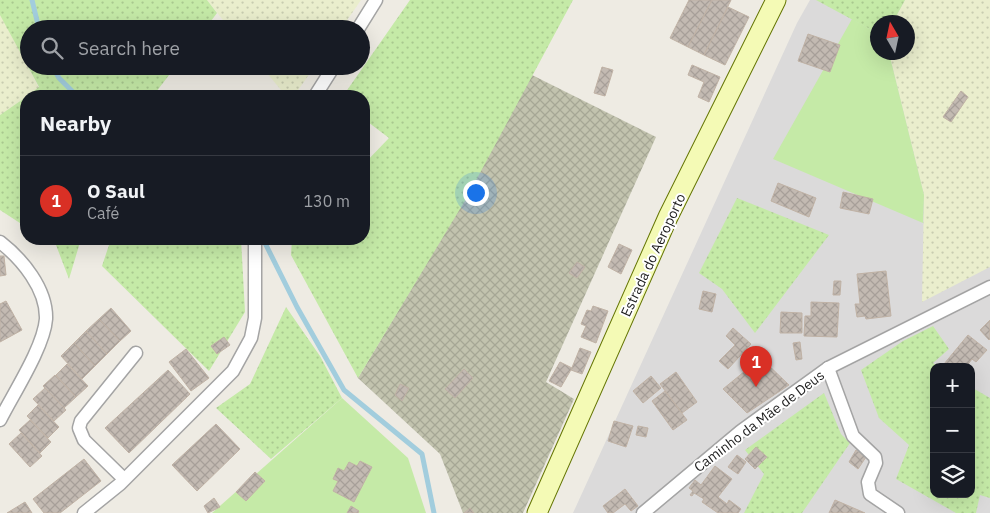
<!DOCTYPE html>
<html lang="en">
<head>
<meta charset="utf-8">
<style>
	:root { --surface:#171b24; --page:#242831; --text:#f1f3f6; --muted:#9ea1a6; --line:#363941; --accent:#d93025 }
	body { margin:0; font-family:"IBM Plex Sans",sans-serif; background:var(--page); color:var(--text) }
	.controls { position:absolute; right:15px; bottom:15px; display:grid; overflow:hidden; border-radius:10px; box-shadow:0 5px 20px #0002 }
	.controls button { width:45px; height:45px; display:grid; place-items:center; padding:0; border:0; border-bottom:1px solid var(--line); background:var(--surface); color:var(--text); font:25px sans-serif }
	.compass { position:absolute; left:870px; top:15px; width:45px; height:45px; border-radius:50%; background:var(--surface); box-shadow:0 5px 20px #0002; rotate:351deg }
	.you { position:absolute; left:475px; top:192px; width:18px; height:18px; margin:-12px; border:4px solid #fff; border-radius:50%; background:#1a73e8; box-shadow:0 0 0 8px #1a73e833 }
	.badge { display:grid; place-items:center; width:32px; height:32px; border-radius:50%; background:var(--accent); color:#fff; font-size:16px; font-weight:700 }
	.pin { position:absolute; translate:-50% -41px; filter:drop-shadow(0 1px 2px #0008) }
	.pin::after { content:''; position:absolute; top:26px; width:18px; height:15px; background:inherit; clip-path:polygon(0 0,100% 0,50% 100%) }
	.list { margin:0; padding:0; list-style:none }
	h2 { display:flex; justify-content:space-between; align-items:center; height:65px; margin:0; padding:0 20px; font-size:21px }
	h2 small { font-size:16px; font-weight:400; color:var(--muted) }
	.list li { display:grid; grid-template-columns:32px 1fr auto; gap:15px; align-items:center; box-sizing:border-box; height:90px; padding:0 20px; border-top:1px solid var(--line) }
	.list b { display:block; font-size:19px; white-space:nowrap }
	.list p { margin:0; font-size:16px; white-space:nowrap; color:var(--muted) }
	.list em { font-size:16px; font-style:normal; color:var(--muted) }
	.icon { flex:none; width:28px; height:28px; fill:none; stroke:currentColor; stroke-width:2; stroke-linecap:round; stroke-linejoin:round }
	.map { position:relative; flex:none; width:990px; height:513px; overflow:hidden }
	.search { position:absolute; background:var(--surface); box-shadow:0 5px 20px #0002; left:20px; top:20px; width:350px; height:55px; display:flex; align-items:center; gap:12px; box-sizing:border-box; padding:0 18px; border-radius:28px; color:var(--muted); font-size:19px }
	.panel { position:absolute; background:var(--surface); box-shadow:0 5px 20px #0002; left:20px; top:90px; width:350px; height:155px; border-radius:20px }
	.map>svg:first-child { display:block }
	.residential { fill:#dbdada; fill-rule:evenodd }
	.construction { fill:url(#construction-cross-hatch) }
	.farmland { fill:url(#farmland-dots) }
	.grass { fill:url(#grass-dots) }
	.garden { fill:#c5eaa7 }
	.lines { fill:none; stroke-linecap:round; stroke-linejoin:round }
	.stream { stroke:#a2cddd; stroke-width:5 }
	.building { fill:url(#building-cross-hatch); stroke:#c0b2a5 }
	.minor-casing { stroke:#a4a4a4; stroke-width:15 }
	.secondary-casing { stroke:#647503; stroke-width:21 }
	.minor { stroke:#fff; stroke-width:12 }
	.secondary { stroke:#f4fab5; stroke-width:19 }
	.labels { text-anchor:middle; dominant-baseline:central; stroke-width:4; stroke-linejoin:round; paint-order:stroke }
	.street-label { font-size:14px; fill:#1d1d1d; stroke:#fff }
</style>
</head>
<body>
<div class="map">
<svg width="990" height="513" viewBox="0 0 990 513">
	<defs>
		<pattern id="construction-cross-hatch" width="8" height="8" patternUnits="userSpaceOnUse" patternTransform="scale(1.25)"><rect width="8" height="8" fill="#c2c3ae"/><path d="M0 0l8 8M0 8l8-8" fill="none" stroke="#a6a795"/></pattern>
		<pattern id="farmland-dots" width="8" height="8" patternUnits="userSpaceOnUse" patternTransform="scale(1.25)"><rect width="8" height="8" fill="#eaeecd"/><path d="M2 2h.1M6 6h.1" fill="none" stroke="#c8ccb0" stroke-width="1.8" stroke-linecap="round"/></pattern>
		<pattern id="grass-dots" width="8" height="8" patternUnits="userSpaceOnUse" patternTransform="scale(1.25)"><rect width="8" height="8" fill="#c5eaa7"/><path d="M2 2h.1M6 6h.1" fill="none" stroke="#a9c88f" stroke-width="1.8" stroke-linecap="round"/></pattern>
		<pattern id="building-cross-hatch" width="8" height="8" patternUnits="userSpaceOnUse" patternTransform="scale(1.25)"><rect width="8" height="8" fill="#c3bab2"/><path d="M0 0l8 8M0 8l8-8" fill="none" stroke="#a79f99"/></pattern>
	</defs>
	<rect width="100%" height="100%" fill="#eeebe3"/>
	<path class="residential" d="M810 0H990V513H573L797 23ZM878 22H908V52H878ZM934 367H971V494H934Z"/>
	<polygon class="construction" points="532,75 656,137 546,382 574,399 523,513 463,513 440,454 358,378 465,199"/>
	<g class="farmland">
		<polygon points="207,0 361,0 341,29 230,29"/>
		<polygon points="905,0 990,0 990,267 922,302 924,195 889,53 908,52 908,22 893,22"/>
		<polygon points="0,13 39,88 0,115"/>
		<polygon points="261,66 315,66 294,96 286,96"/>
	</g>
	<g class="grass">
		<polygon points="0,0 207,0 217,13 205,29 29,29 29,66 176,66 153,96 27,96 39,87 0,15"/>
		<polygon points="410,0 573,0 466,199 358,378 291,255 292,239 364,239 364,164 389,138 364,119 364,96 343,96"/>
		<polygon points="816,0 905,0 893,22 878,22 877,33"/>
		<polygon points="26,97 26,227 0,210 0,115"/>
		<polygon points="737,198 829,235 755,333 722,289 699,273"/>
		<polygon points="46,239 81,239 69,279 56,245"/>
		<polygon points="111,239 241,239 245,312 209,371 102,266"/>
		<polygon points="286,307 320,356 342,398 271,459 216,408 250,384"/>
		<polygon points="933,326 949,349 933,363 939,367 934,367 934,494 971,494 971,387 990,398 990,498 980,495 976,513 956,513 896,479 909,445 879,418 861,370 903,341"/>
		<polygon points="824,393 841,434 850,443 802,513 744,513 764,474 745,450"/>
	</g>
	<g class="garden">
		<polygon points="852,19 877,33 878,52 889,53 924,195 923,223 773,159"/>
		<polygon points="342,398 408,458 426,513 212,513"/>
	</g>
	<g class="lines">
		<g class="stream">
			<polyline points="32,0 39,29"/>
			<polyline points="52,66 59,78 77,96"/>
			<polyline points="263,239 297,307 344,390 422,454 434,513"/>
		</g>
	</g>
	<g class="building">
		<polygon points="689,0 712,0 688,47 670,38"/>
		<polygon points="712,0 731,0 704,55 688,47"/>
		<polygon points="728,7 749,17 725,65 704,55"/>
		<polygon points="808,34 840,45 830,72 798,61"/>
		<polygon points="692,65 720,77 709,102 698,97 704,82 688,75"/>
		<polygon points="602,67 613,70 605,96 594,93"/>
		<polygon points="961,91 968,97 951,122 943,117"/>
		<polygon points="778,183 816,198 809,217 771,201"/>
		<polygon points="843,192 873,199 869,214 840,208"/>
		<polygon points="619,244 632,250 621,274 608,267"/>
		<polygon points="0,256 4,256 6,275 0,276"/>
		<polygon points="577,262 585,267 577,278 569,273"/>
		<polygon points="886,271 891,316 866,319 865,316 857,317 855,304 860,304 857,274"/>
		<polygon points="834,281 841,281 840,295 833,295"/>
		<polygon points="703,291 716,294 712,312 699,309"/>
		<polygon points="6,301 22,330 0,342 0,304"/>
		<polygon points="811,302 839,303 837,337 804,336 805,316 811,316"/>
		<polygon points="593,306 608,311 596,343 581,337 586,326 581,324 587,310 591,311"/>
		<polygon points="111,308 131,331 120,341 99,319"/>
		<polygon points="781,312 802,313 802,333 780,333"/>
		<polygon points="99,319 120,341 107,354 86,331"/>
		<polygon points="990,320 990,339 989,340 980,330"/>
		<polygon points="733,328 751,344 728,369 719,361 735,345 726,336"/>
		<polygon points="86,331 107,354 95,366 74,343"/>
		<polygon points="968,335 987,350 976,362 972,359 966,367 947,367 944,364"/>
		<polygon points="224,337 230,345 217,354 211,346"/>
		<polygon points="800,342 802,359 796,360 793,343"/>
		<polygon points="74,343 95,366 82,379 61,356"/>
		<polygon points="580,348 591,352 582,374 571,370"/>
		<polygon points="186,349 209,378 191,391 169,362"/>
		<polygon points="761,358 789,385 747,413 723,389"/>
		<polygon points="560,362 572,368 561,387 549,381"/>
		<polygon points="67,364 88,386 76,397 56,375"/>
		<polygon points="464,369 473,378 455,398 445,389"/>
		<polygon points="168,370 190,394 129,453 105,428"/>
		<polygon points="676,372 697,402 682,413 660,384"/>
		<polygon points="55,375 76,397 64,408 43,386"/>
		<polygon points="651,376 661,388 643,403 633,391"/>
		<polygon points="400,384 409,388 402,401 395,395"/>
		<polygon points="45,388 66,410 54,421 33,399"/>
		<polygon points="665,391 687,420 673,430 652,401"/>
		<polygon points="38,405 59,427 48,438 27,416"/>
		<polygon points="30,420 51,442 40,453 19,430"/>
		<polygon points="614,421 633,426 626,447 608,441"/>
		<polygon points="216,424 240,449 197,491 172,465"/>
		<polygon points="638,426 648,428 646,437 636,435"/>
		<polygon points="21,433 42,456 30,467 9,444"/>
		<polygon points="756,447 767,457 755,469 745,459"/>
		<polygon points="856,450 866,457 858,469 849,462"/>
		<polygon points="737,455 746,462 738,474 728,467"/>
		<polygon points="84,459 101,481 60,513 44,513 33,499"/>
		<polygon points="360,461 372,467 354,502 333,491 338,481 333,479 338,468 344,471 349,462 357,466"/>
		<polygon points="715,466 732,479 718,497 727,504 729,500 741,509 738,513 718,513 702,502 704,499 694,493 692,496 690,495 693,491 689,488 695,480 701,485"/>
		<polygon points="255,472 265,481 246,501 236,492"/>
		<polygon points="625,489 638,506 631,511 625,504 613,513 608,513 603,506"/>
		<polygon points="214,498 220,507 208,513 204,506"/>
		<polygon points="835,500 865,513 829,513"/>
		<polygon points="25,502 32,513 7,513"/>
		<polygon points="351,506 359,511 358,513 347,513"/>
		<polygon points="470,508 474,513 464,513"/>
	</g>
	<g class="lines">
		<g class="minor-casing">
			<g id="minor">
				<polyline points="358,29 376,0"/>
				<polyline points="315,96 334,66"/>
				<path d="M0 242C22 259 47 289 46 319 44 347 13 394 0 420"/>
				<polyline points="828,368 853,436 875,457 876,463 868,482 870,494 898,513"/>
				<polyline points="124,479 84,440 79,428 81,421 136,353"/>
				<polyline points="84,513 120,484 233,371 251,338 255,318 255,239"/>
				<polyline points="643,513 741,431 828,368 990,287"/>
			</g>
		</g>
		<g class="secondary-casing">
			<polyline id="secondary" points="537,513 668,217 776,0"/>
		</g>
		<use href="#minor" class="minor"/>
		<use href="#secondary" class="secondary"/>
	</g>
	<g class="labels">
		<g class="street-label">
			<text transform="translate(653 255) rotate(-65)">Estrada do Aeroporto</text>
			<text transform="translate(759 421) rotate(-37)">Caminho da Mãe de Deus</text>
		</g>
	</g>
</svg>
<div class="controls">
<button>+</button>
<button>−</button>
<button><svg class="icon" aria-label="layers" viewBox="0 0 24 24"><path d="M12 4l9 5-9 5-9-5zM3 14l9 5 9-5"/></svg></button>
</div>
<svg class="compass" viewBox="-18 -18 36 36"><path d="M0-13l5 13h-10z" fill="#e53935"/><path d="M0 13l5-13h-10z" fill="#9ea1a6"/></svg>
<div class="you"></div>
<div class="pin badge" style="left:756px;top:387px">1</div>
<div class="search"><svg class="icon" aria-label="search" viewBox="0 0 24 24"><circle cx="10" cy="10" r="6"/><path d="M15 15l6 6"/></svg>Search here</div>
<section class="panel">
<h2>Nearby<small></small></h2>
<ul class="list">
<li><span class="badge">1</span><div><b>O Saul</b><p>Café</p></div><em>130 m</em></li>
</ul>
</section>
</div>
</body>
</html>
